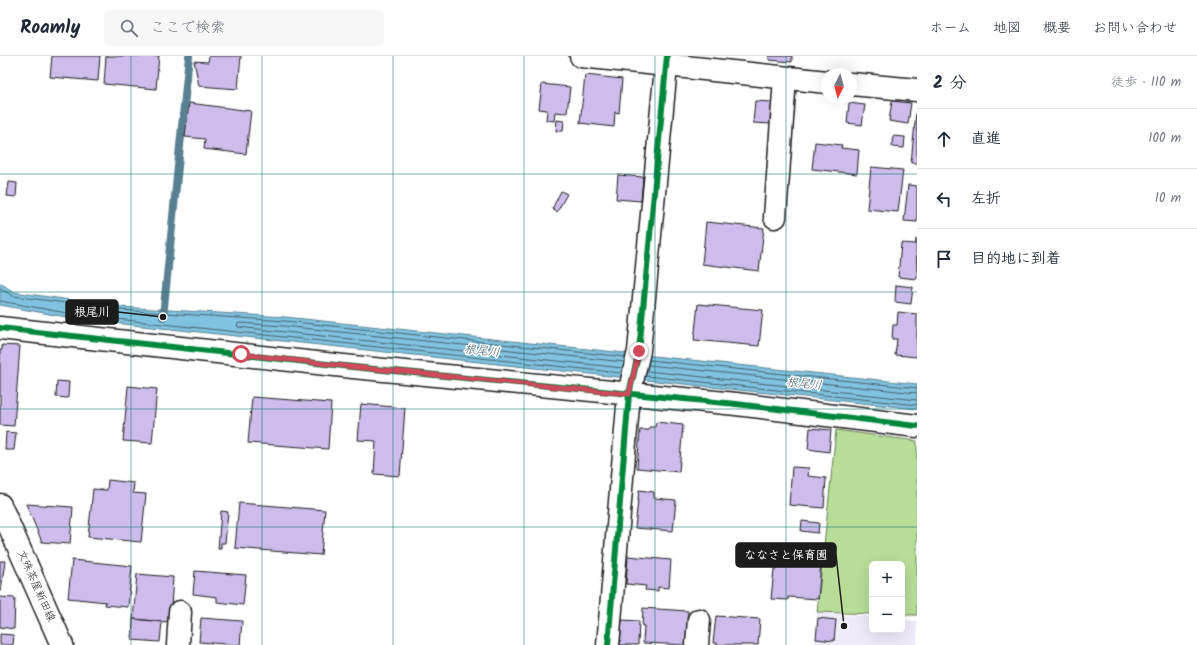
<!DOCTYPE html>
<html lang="ja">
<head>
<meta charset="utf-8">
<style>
	:root { --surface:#fff; --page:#f6f6f7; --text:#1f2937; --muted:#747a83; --line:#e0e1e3 }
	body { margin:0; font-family:Kalam,"Klee One",sans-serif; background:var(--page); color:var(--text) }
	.controls { position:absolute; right:12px; bottom:12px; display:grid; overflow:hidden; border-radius:6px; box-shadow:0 4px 16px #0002 }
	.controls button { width:36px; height:36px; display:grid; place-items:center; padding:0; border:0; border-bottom:1px solid var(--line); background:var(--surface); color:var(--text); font:20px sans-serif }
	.compass { position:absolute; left:821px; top:12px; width:36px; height:36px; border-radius:50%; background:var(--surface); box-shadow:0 4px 16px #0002; rotate:186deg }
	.stop { position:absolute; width:12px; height:12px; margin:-9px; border:3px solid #d1495b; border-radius:50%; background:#fff }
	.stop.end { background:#d1495b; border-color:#fff; box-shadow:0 1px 4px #0008 }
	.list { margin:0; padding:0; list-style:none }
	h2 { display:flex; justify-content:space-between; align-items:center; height:52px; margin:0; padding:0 16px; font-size:17px }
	h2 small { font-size:13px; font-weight:400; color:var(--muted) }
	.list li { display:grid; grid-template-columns:26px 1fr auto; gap:12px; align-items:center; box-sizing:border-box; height:60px; padding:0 16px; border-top:1px solid var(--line) }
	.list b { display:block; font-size:15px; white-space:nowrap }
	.list em { font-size:13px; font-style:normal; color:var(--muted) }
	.icon { flex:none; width:22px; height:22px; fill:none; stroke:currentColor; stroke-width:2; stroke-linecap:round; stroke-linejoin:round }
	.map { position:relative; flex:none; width:917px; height:589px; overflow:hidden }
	header { display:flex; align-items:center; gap:24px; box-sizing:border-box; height:56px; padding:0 20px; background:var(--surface); border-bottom:1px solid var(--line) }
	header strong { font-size:19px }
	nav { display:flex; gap:22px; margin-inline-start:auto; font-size:14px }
	.search { width:280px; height:36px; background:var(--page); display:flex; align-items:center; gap:10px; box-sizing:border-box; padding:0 14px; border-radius:6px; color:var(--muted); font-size:15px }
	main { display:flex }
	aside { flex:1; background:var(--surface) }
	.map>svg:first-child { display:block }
	.built { fill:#f0ebf9 }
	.green { fill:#b7dd99; stroke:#6a7c5a }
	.water { fill:#80c3e0; stroke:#588092 }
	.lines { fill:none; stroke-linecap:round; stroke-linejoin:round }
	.shore { stroke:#445f6a; stroke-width:1 }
	.stream { stroke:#588092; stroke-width:8 }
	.building { fill:#cdbcec; stroke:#1c1c1c }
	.minor-casing { stroke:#1c1c1c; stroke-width:25 }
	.major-casing { stroke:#1c1c1c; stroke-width:25 }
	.minor { stroke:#fff; stroke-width:22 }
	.major { stroke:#fff; stroke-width:22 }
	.cycleway-casing { stroke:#fff; stroke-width:8 }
	.cycleway { stroke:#00873e; stroke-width:6 }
	.route { stroke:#d1495b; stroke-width:5 }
	.grid { fill:none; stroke:#0f766e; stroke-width:1; stroke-opacity:0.55 }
	.labels { text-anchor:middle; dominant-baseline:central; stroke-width:3; stroke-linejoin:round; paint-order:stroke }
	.street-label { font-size:11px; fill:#1c1c1c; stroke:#fff }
	.water-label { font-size:12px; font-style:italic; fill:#445f6a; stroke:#fff }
	.leader { fill:none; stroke:#1c1c1c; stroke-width:1.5 }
	.callout-dot { fill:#1c1c1c; stroke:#fff; stroke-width:1.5 }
	.callout { fill:#1c1c1c; stroke:#1c1c1c; stroke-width:1.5 }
	.callout-label { font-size:12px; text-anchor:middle; font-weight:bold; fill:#fff }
</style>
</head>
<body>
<header>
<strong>Roamly</strong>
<div class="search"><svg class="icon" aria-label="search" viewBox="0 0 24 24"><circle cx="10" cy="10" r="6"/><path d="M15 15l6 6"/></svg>ここで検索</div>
<nav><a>ホーム</a><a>地図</a><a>概要</a><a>お問い合わせ</a></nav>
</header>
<main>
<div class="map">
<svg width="917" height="589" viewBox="0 0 917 589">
	<rect width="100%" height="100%" fill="#fff"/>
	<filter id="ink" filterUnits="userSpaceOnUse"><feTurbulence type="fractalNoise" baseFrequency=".025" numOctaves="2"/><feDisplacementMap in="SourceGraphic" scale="8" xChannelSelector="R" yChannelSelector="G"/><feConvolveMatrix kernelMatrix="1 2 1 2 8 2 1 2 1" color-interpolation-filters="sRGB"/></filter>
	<g filter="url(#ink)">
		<polygon class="built" points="817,556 872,561 872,574 902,574 902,564 917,565 917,589 815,589"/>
		<polygon class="green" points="836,374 917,385 917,559 902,559 902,508 872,508 872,558 817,556"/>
		<polygon class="water" points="0,227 14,236 119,251 285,261 917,328 917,353 77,263 0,249"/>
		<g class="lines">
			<g class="shore">
				<polyline points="0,232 13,240 119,254 285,265 625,301"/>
				<polyline points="0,245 78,259 621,317"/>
				<polyline points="649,304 917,332"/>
				<polyline points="648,309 917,337"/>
				<polyline points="623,312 238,271 237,269 239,267 284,270 624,306"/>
				<polyline points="647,315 917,344"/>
				<polyline points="646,320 917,349"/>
			</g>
			<polyline class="stream" points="163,261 189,0"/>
		</g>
		<g class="building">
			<polygon points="52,0 100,0 98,25 50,21"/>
			<polygon points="106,0 159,0 156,33 104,28"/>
			<polygon points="209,0 241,0 238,33 199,30 194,5 208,6"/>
			<polygon points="769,0 792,0 792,6 769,4"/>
			<polygon points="585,19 622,23 619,57 615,56 614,71 580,67"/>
			<polygon points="542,28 570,31 567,57 555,56 554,65 546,64 547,54 539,53"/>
			<polygon points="755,45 772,46 771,68 753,67"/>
			<polygon points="892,45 911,47 908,68 889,65"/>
			<polygon points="189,47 251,55 246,98 204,93 205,83 185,81"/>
			<polygon points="849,47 865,49 862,69 847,67"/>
			<polygon points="916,56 917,56 917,107 911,107"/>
			<polygon points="557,64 564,65 563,75 556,75"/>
			<polygon points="893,80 905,81 904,92 892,91"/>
			<polygon points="815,86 842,89 841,92 859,94 857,118 812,113"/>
			<polygon points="871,111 903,114 898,156 867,153"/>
			<polygon points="618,119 643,121 641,145 616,143"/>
			<polygon points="9,126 17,127 16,141 7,140"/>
			<polygon points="908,129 917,130 917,166 904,165"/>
			<polygon points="561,135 567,138 557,156 552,153"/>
			<polygon points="706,166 764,172 759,215 702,208"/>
			<polygon points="916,183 917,223 898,221 901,187 916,188"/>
			<polygon points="896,229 913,231 911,248 895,246"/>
			<polygon points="698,248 763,254 759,290 694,284"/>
			<polygon points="898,256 917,258 917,301 895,299 897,283 892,283 893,269 897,269"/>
			<polygon points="2,289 20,290 14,370 0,369 0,294 2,294"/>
			<polygon points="57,325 69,326 68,342 56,341"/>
			<polygon points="128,330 157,333 152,387 123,385"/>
			<polygon points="252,341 331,347 328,393 248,387"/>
			<polygon points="361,348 405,352 400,420 374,418 376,385 358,384"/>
			<polygon points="656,366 683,369 679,416 637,412 640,374 649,374 649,371 655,371"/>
			<polygon points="810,372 831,374 829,396 808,393"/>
			<polygon points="6,376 16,377 14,394 5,394"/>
			<polygon points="792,411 809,412 808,420 826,422 824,452 789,449"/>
			<polygon points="108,424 134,427 133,437 146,438 141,486 88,481 93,433 107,434"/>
			<polygon points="639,434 654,436 654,442 676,444 673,475 635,472"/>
			<polygon points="239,447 325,454 321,499 235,492"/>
			<polygon points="26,448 73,451 70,488 42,486"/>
			<polygon points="221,455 228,456 225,487 221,487 221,493 218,493"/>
			<polygon points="802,465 819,467 818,477 801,475"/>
			<polygon points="628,500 671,504 669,532 658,531 658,535 645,534 646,530 626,528"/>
			<polygon points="788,500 804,501 803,505 821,507 818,543 788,541 788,544 771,543 774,513 777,513 777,508 788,509"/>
			<polygon points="72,504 132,510 128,551 105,549 106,546 68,542"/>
			<polygon points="0,505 5,505 1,535 0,535"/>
			<polygon points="195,515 246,519 243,549 217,546 217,541 193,538"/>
			<polygon points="137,518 173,521 170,566 133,563"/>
			<polygon points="0,541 15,542 14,573 0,571"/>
			<polygon points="643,552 688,555 686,589 643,587 644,570 642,570"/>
			<polygon points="716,560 760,563 758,589 717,589 717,587 713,587"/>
			<polygon points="201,562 242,565 240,589 199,586"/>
			<polygon points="818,562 836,564 834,585 816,583"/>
			<polygon points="133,563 162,566 160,586 132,584"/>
			<polygon points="622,564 639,565 638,589 620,589"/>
			<polygon points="0,578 14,579 13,589 0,589"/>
		</g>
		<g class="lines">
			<g class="minor-casing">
				<g id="minor">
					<polyline points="581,0 827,26"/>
					<polyline points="851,28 917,34"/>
					<polyline points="775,161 785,22"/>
					<polyline points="0,272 353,311 736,348 917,370"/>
					<polyline points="178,589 180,556"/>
					<polyline points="608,589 629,338 639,295 667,0"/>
					<polyline points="697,589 699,564"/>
				</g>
			</g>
			<g class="major-casing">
				<polyline id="major" points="0,449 62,589"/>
			</g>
			<use href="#minor" class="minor"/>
			<use href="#major" class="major"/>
			<g class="cycleway-casing">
				<g id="cycleway">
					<polyline points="0,272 353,311 736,348 917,370"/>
					<polyline points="608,589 629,338 639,295 667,0"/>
				</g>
			</g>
			<use href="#cycleway" class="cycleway"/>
		</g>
	</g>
	<g class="lines" filter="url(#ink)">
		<polyline class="route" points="241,298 353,311 629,338 639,295"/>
	</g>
	<path class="grid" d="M131 0V589M262 0V589M393 0V589M524 0V589M655 0V589M786 0V589M0 118H917M0 236H917M0 353H917M0 471H917"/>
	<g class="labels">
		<g class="street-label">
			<text transform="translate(36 530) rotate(66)">文殊茶屋新田線</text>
		</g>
		<g class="water-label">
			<text transform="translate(482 295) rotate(6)">根尾川</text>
			<text transform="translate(804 328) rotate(6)">根尾川</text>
		</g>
	</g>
	<path class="leader" d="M163 261L118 256M844 570L836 499"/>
	<g class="callout-dot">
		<circle cx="163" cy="261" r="4"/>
		<circle cx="844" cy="570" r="4"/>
	</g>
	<g class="callout">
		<rect x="66" y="244" width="52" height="24" rx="4"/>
		<rect x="736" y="487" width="100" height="24" rx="4"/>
	</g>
	<g class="callout-label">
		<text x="92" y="260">根尾川</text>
		<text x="786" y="503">ななさと保育園</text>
	</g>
</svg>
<div class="controls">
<button>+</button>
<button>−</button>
</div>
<svg class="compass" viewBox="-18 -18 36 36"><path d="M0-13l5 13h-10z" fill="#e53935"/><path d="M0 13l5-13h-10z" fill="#747a83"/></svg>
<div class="stop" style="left:241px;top:298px"></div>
<div class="stop end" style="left:639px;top:295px"></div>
</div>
<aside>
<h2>2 分<small>徒歩 · 110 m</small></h2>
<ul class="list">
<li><svg class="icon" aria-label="ahead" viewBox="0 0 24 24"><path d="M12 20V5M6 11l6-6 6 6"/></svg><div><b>直進</b></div><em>100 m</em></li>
<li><svg class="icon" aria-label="left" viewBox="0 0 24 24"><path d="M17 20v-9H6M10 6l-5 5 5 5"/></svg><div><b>左折</b></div><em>10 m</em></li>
<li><svg class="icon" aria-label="arrive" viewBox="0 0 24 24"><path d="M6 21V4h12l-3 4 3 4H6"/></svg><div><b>目的地に到着</b></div></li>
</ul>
</aside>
</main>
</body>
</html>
